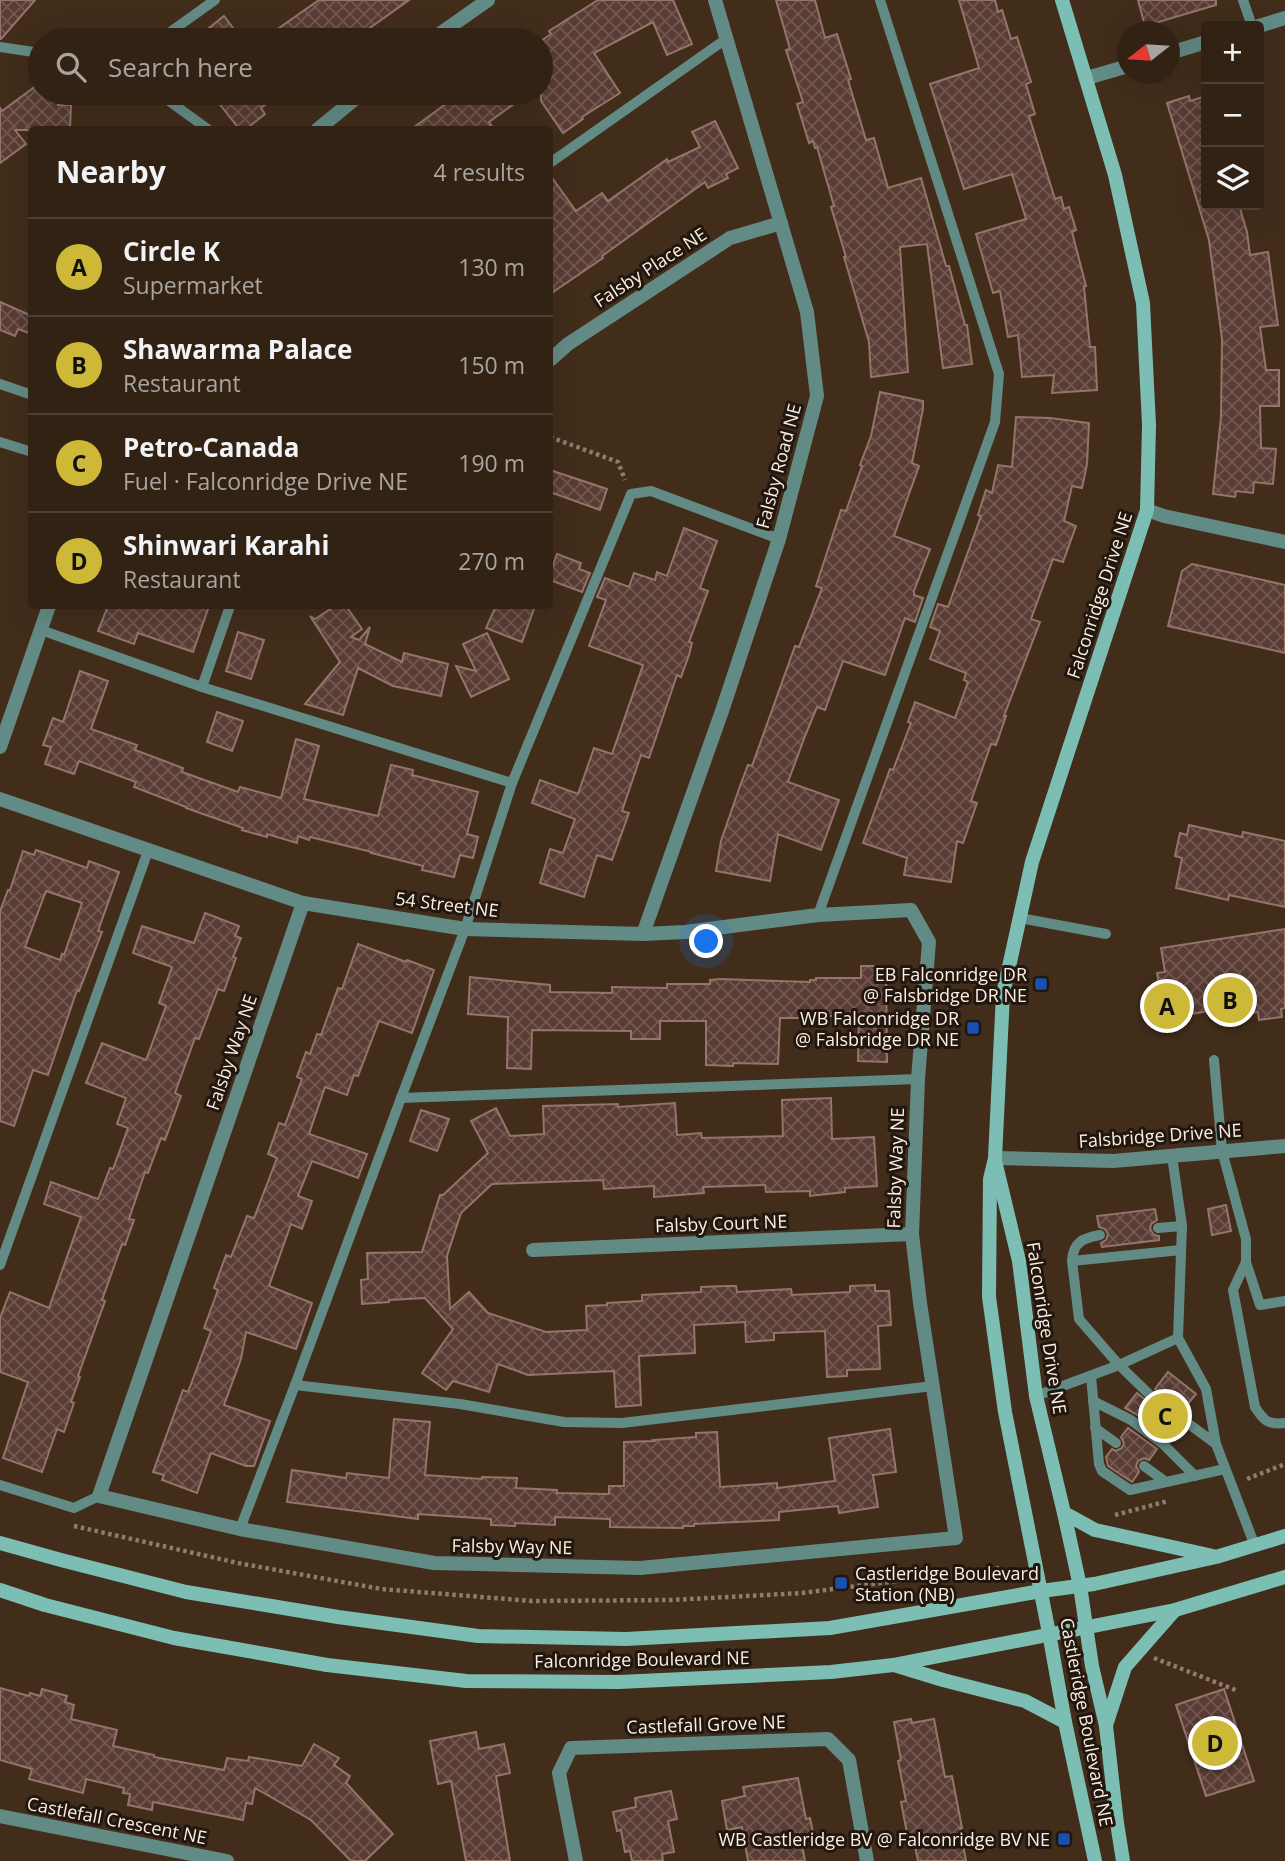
<!DOCTYPE html>
<html lang="en">
<head>
<meta charset="utf-8">
<style>
	:root { --surface:#322214; --page:#3d2f22; --text:#f1f3f6; --muted:#a8a4a0; --line:#4d3f34; --accent:#ceb837 }
	body { margin:0; font-family:"Open Sans",sans-serif; background:var(--page); color:var(--text) }
	.controls { position:absolute; right:21px; top:21px; display:grid; overflow:hidden; border-radius:7px; box-shadow:0 7px 28px #0002 }
	.controls button { width:63px; height:63px; display:grid; place-items:center; padding:0; border:0; border-bottom:2px solid var(--line); background:var(--surface); color:var(--text); font:35px sans-serif }
	.compass { position:absolute; left:1117px; top:21px; width:63px; height:63px; border-radius:50%; background:var(--surface); box-shadow:0 7px 28px #0002; rotate:253deg }
	.you { position:absolute; left:707px; top:942px; width:24px; height:24px; margin:-18px; border:5px solid #fff; border-radius:50%; background:#1a73e8; box-shadow:0 0 0 10px #1a73e833 }
	.badge { display:grid; place-items:center; width:46px; height:46px; border-radius:50%; background:var(--accent); color:#111; font-size:23px; font-weight:700 }
	.pin { position:absolute; translate:-50% -50%; border:4px solid #fff; box-shadow:0 2px 7px #0006 }
	.list { margin:0; padding:0; list-style:none }
	h2 { display:flex; justify-content:space-between; align-items:center; height:91px; margin:0; padding:0 28px; font-size:30px }
	h2 small { font-size:23px; font-weight:400; color:var(--muted) }
	.list li { display:grid; grid-template-columns:46px 1fr auto; gap:21px; align-items:center; box-sizing:border-box; height:98px; padding:0 28px; border-top:2px solid var(--line) }
	.list b { display:block; font-size:26px; white-space:nowrap }
	.list p { margin:0; font-size:23px; white-space:nowrap; color:var(--muted) }
	.list em { font-size:23px; font-style:normal; color:var(--muted) }
	.icon { flex:none; width:38px; height:38px; fill:none; stroke:currentColor; stroke-width:2; stroke-linecap:round; stroke-linejoin:round }
	.map { position:relative; flex:none; width:1285px; height:1861px; overflow:hidden }
	.search { position:absolute; background:var(--surface); box-shadow:0 7px 28px #0002; left:28px; top:28px; width:525px; height:77px; display:flex; align-items:center; gap:18px; box-sizing:border-box; padding:0 24px; border-radius:38px; color:var(--muted); font-size:26px }
	.panel { position:absolute; background:var(--surface); box-shadow:0 7px 28px #0002; left:28px; top:126px; width:525px; height:483px; border-radius:7px }
	.map>svg:first-child { display:block }
	.building { fill:url(#building-cross-hatch); stroke:#94746b; stroke-width:2; fill-rule:evenodd }
	.lines { fill:none; stroke-linecap:round; stroke-linejoin:round }
	.path { stroke:#8e7c6c; stroke-width:4.5; stroke-dasharray:3.5 3.5; stroke-linecap:butt }
	.lane { stroke:#638b85; stroke-width:10 }
	.street { stroke:#638b85; stroke-width:14 }
	.secondary { stroke:#7cbeb3; stroke-width:14 }
	.transit-dot { fill:#1a4fb4; stroke:#21170f; stroke-width:2.5 }
	.labels { text-anchor:middle; dominant-baseline:central; stroke-width:6; stroke-linejoin:round; paint-order:stroke }
	.street-label { font-size:18px; fill:#fceee2; stroke:#21170f }
	.poi-label { font-size:18px; fill:#fceee2; stroke:#21170f; text-anchor:end }
</style>
</head>
<body>
<div class="map">
<svg width="1285" height="1861" viewBox="0 0 1285 1861">
	<defs>
		<pattern id="building-cross-hatch" width="8" height="8" patternUnits="userSpaceOnUse" patternTransform="scale(1.75)"><rect width="8" height="8" fill="#593c34"/><path d="M0 0l8 8M0 8l8-8" fill="none" stroke="#725851"/></pattern>
	</defs>
	<rect width="100%" height="100%" fill="#422d1b"/>
	<g class="building">
		<polygon points="0,0 35,0 1,39 0,39"/>
		<polygon points="319,0 409,0 353,40 262,40"/>
		<polygon points="598,0 673,0 692,44 667,55 653,22 594,53 620,93 582,117 583,119 563,133 541,101 541,41 551,34 549,31"/>
		<polygon points="776,0 815,0 825,38 837,34 851,79 848,80 866,140 874,138 888,188 921,178 946,266 949,266 965,325 967,325 972,364 943,368 927,244 900,247 908,372 871,377 869,342 844,257 846,257 831,207 834,206 817,147 815,148 813,141 809,143 797,104 803,102 786,50 790,49"/>
		<polygon points="959,0 995,0 998,12 1002,10 1011,39 1017,37 1031,82 1026,84 1035,114 1029,116 1055,199 1061,197 1064,209 1069,207 1076,230 1072,232 1086,286 1084,287 1090,347 1095,347 1097,390 1052,393 1054,375 1022,377 1018,335 1008,337 1000,291 993,293 976,234 1026,219 1012,174 964,189 930,84 979,68"/>
		<polygon points="1138,0 1216,0 1216,5 1145,26"/>
		<polygon points="224,16 242,40 194,40"/>
		<polygon points="40,83 40,93 58,93 58,105 71,105 70,130 15,130 26,144 0,163 0,108 2,111"/>
		<polygon points="211,93 280,93 261,108 265,114 245,130 240,130"/>
		<polygon points="461,93 468,93 474,101 485,93 529,93 489,122 494,130 410,130"/>
		<polygon points="1189,96 1190,101 1206,96 1206,205 1239,205 1247,232 1250,255 1268,252 1278,325 1260,327 1266,370 1279,370 1279,406 1260,406 1261,448 1276,449 1273,484 1254,482 1253,493 1236,491 1235,497 1213,494 1221,417 1222,339 1209,240 1167,103"/>
		<polygon points="715,121 738,168 726,174 728,178 708,188 705,182 602,256 603,258 550,294 550,175 576,211 602,193 608,201 667,159 668,162 700,147 692,132"/>
		<polygon points="0,302 32,316 32,334 18,329 15,336 0,330"/>
		<polygon points="880,392 923,401 923,409 912,463 919,466 894,536 930,549 914,591 914,595 923,598 915,622 905,618 885,675 843,661 825,710 817,707 805,736 788,782 839,800 821,850 778,834 770,881 716,871 721,841 740,786 748,765 752,766 795,646 799,647 822,588 816,586 841,510 846,511 862,466 860,465 871,436"/>
		<polygon points="1016,417 1050,418 1089,423 1087,464 1082,488 1072,486 1064,521 1076,526 1063,562 1053,559 1031,619 1040,622 1004,716 1006,716 996,745 991,744 971,801 977,803 963,843 957,841 951,882 904,875 907,858 863,843 890,769 893,770 911,723 908,722 915,702 955,718 968,682 964,680 966,673 930,659 940,631 930,627 938,604 948,607 981,516 978,515 986,490 992,493 998,465 1012,467"/>
		<polygon points="550,470 607,489 600,510 550,492"/>
		<polygon points="684,528 717,541 700,588 708,591 689,642 692,643 689,655 681,677 677,675 649,758 641,755 622,811 629,813 612,860 597,855 584,897 540,883 550,849 563,853 575,819 532,803 540,780 578,794 594,748 612,754 643,665 589,646 606,600 597,597 605,578 629,587 634,573 655,580 657,572 667,576"/>
		<polygon points="557,554 581,563 579,569 590,573 582,592 550,580 550,574"/>
		<polygon points="1192,564 1285,585 1285,653 1168,626 1182,571"/>
		<polygon points="108,606 209,606 193,652 138,633 134,644 98,631"/>
		<polygon points="335,606 346,606 362,629 351,637 359,640 370,627 365,644 402,662 404,653 448,664 441,696 393,686 358,668 343,715 305,704 340,662 310,616 315,619"/>
		<polygon points="496,606 535,606 522,642 486,628"/>
		<polygon points="238,632 264,640 251,679 226,671"/>
		<polygon points="487,633 509,679 471,697 456,666 476,671 463,644"/>
		<polygon points="80,671 108,681 91,729 137,745 135,750 183,768 182,772 238,792 240,787 281,798 296,739 319,746 304,799 378,816 391,765 413,770 412,775 478,792 467,834 478,837 473,858 460,855 454,877 422,870 423,866 371,853 372,852 310,837 309,840 298,836 297,843 267,834 267,837 242,830 243,828 186,808 186,807 134,787 136,782 79,761 74,774 45,764 51,747 43,745 53,718 63,722"/>
		<polygon points="217,712 243,721 232,751 207,742"/>
		<polygon points="1189,825 1242,837 1243,832 1285,841 1285,907 1229,895 1228,900 1176,888 1182,858 1175,856 1180,833 1187,835"/>
		<path d="M36 850 87 868 89 861 119 872 98 931 102 932 79 991 77 990 48 1075 33 1070 14 1126 0 1121V911L8 890H10L23 851 34 855ZM46 891 82 903 64 955 62 954 60 960 25 947Z"/>
		<polygon points="205,913 239,926 235,936 241,938 233,957 236,958 224,991 218,989 199,1039 195,1038 175,1093 181,1096 165,1140 161,1138 148,1173 145,1172 129,1219 134,1220 125,1245 122,1244 102,1300 105,1301 78,1376 80,1377 71,1402 74,1403 64,1432 57,1429 42,1472 3,1458 28,1382 0,1372 0,1318 10,1292 49,1308 81,1217 44,1204 51,1182 98,1199 110,1168 113,1169 128,1128 117,1124 126,1098 86,1083 102,1043 146,1060 166,1006 159,1003 172,967 133,953 142,926 194,943"/>
		<polygon points="1285,929 1285,1008 1281,1009 1282,1017 1259,1020 1258,1012 1216,1019 1215,1010 1173,1017 1169,994 1161,996 1157,973 1165,972 1161,948"/>
		<polygon points="358,944 406,962 407,960 434,970 412,1033 379,1021 358,1076 354,1075 347,1095 325,1087 309,1134 367,1154 358,1178 312,1161 298,1196 312,1201 302,1229 291,1224 269,1286 312,1303 296,1349 246,1332 241,1359 224,1405 270,1421 254,1466 246,1466 211,1453 197,1493 162,1480 164,1475 153,1472 183,1390 188,1392 211,1331 204,1328 218,1290 214,1288 226,1255 231,1257 247,1216 254,1218 277,1158 268,1154 279,1123 285,1125 302,1079 297,1077 306,1052 310,1054 317,1034 321,1035 338,988 342,989"/>
		<polygon points="861,966 886,966 887,1062 858,1061 859,1016 800,1016 800,1018 780,1018 778,1064 733,1063 733,1066 706,1065 706,1021 660,1021 660,1039 631,1039 631,1031 532,1030 531,1069 507,1068 508,1017 468,1014 470,977 550,985 550,992 612,993 612,987 667,988 667,984 710,984 710,980 720,979 810,982 810,980 816,980 816,978 861,978"/>
		<polygon points="831,1098 832,1139 874,1137 877,1186 845,1188 845,1192 810,1196 810,1191 766,1192 765,1185 703,1187 704,1193 654,1197 654,1186 604,1189 603,1180 492,1184 461,1213 447,1256 450,1309 469,1292 488,1313 546,1332 587,1330 586,1306 607,1305 607,1303 642,1301 642,1295 701,1292 701,1287 726,1286 736,1286 737,1292 791,1289 792,1295 850,1292 850,1286 875,1285 875,1291 889,1291 891,1325 878,1326 880,1369 847,1370 847,1376 827,1377 825,1331 774,1333 774,1340 746,1342 745,1322 694,1325 695,1353 639,1356 641,1405 616,1407 614,1371 528,1375 498,1364 489,1392 453,1381 446,1390 422,1373 453,1329 425,1298 389,1300 389,1302 362,1304 361,1280 368,1279 367,1253 422,1252 440,1195 443,1195 488,1153 471,1121 496,1108 510,1136 544,1134 543,1106 618,1104 618,1107 675,1103 677,1135 701,1133 702,1138 783,1136 782,1100"/>
		<polygon points="421,1110 449,1119 437,1151 410,1141"/>
		<polygon points="1226,1205 1231,1231 1212,1235 1208,1209"/>
		<polygon points="1155,1209 1157,1220 1151,1224 1150,1229 1154,1235 1159,1236 1159,1240 1102,1247 1101,1243 1106,1240 1108,1234 1105,1229 1099,1227 1097,1216"/>
		<polygon points="1168,1372 1196,1394 1183,1410 1155,1389"/>
		<polygon points="1137,1393 1174,1423 1164,1435 1136,1414 1125,1408"/>
		<polygon points="394,1419 430,1422 425,1475 482,1479 482,1477 517,1478 516,1488 557,1490 557,1493 609,1494 609,1486 624,1486 624,1442 654,1441 653,1440 696,1437 696,1433 717,1432 720,1487 777,1483 777,1488 835,1481 829,1438 890,1429 896,1472 873,1475 878,1507 839,1513 838,1506 779,1512 779,1520 694,1524 694,1526 683,1526 683,1528 610,1527 610,1519 555,1517 555,1525 515,1523 515,1526 491,1525 491,1519 418,1514 418,1519 287,1502 292,1470 346,1478 347,1473 389,1478"/>
		<polygon points="1128,1428 1157,1449 1149,1460 1144,1458 1138,1461 1136,1466 1139,1472 1132,1482 1108,1466 1106,1457 1112,1449 1116,1451 1122,1448 1124,1443 1121,1437"/>
		<polygon points="0,1688 29,1696 30,1693 40,1696 42,1689 67,1696 65,1702 74,1705 71,1719 117,1730 113,1746 154,1755 154,1757 224,1770 227,1758 248,1761 249,1757 302,1766 314,1744 339,1758 334,1765 350,1776 346,1783 393,1834 365,1861 351,1861 311,1820 255,1788 252,1804 246,1803 243,1820 153,1802 152,1810 128,1805 130,1794 123,1793 124,1788 86,1779 83,1793 29,1779 32,1769 0,1760"/>
		<polygon points="1224,1689 1254,1781 1206,1796 1176,1705"/>
		<polygon points="911,1719 912,1723 934,1719 945,1777 952,1776 962,1828 960,1828 966,1861 918,1861 913,1837 908,1838 901,1802 906,1801 898,1761 901,1760 894,1722"/>
		<polygon points="476,1732 479,1749 504,1744 510,1773 496,1776 510,1861 466,1861 451,1781 438,1784 430,1741"/>
		<polygon points="798,1778 806,1819 810,1818 815,1842 802,1845 805,1861 748,1861 742,1827 727,1830 722,1801 745,1796 743,1787"/>
		<polygon points="671,1791 677,1819 668,1821 674,1852 662,1854 663,1861 632,1861 630,1851 625,1852 621,1830 617,1831 613,1812 636,1807 635,1798"/>
	</g>
	<g class="lines">
		<g class="path">
			<polyline points="550,437 618,462 625,480"/>
			<polyline points="1247,1479 1285,1464"/>
			<polyline points="1115,1515 1168,1501"/>
			<polyline points="74,1526 238,1563 381,1589 532,1601 672,1600 802,1593 999,1568"/>
			<polyline points="1154,1658 1238,1691"/>
		</g>
		<g class="lane">
			<polyline points="1243,0 1252,26"/>
			<polyline points="159,40 215,0"/>
			<polyline points="0,47 40,53"/>
			<polyline points="158,93 209,130"/>
			<polyline points="550,163 726,39"/>
			<polyline points="0,384 32,395"/>
			<polyline points="0,442 32,452"/>
			<polyline points="230,606 202,687 512,783 465,929 401,1098 295,1385 460,1404 564,1422 622,1423 933,1386"/>
			<polyline points="41,630 202,687"/>
			<polyline points="512,783 631,494 651,491 779,539"/>
			<polyline points="818,915 995,422 999,374 880,0"/>
			<polyline points="1020,918 1106,934"/>
			<polyline points="1214,1060 1222,1151 1246,1239 1246,1262 1260,1305 1285,1301"/>
			<polyline points="401,1098 918,1079"/>
			<polyline points="1172,1156 1182,1226 1178,1338 1206,1389 1216,1444 1255,1546"/>
			<polyline points="1158,1228 1182,1226"/>
			<polyline points="1181,1250 1072,1261 1079,1319 1119,1365 1151,1396 1216,1444"/>
			<path d="M1072 1261C1073 1242 1083 1238 1100 1235"/>
			<path d="M1246 1262 1233 1290 1255 1407C1264 1421 1268 1425 1285 1423"/>
			<polyline points="0,1265 148,851"/>
			<polyline points="1091,1376 1099,1464 1102,1471 1130,1490 1225,1469"/>
			<polyline points="1036,1396 1119,1365 1178,1338"/>
			<polyline points="1093,1401 1131,1420 1163,1444 1195,1476"/>
			<polyline points="1095,1428 1116,1443"/>
			<polyline points="1144,1466 1166,1482"/>
			<polyline points="0,1485 74,1508 99,1496"/>
			<polyline points="240,1529 295,1385"/>
		</g>
		<g class="street">
			<polyline points="1259,26 1285,18"/>
			<polyline points="431,40 488,0"/>
			<polyline points="1170,53 1206,42"/>
			<polyline points="1087,78 1128,66"/>
			<polyline points="317,130 362,93"/>
			<polyline points="550,360 568,344 730,238 781,223"/>
			<polyline points="1147,510 1164,516 1285,542"/>
			<polyline points="0,747 49,606"/>
			<polyline points="0,799 303,903 465,929 643,934 685,932 818,915 911,910 929,942 918,1079 912,1234 920,1303 956,1538 640,1568 434,1563 240,1529 99,1496 303,903"/>
			<polyline points="643,934 722,711 779,539 817,396 807,312 715,0"/>
			<polyline points="995,1158 1113,1161 1285,1146"/>
			<polyline points="533,1250 912,1234"/>
			<polyline points="0,1816 227,1861"/>
			<polyline points="576,1861 559,1773 571,1748 828,1739 849,1760 867,1861"/>
		</g>
		<g class="secondary">
			<polyline points="1062,0 1115,175 1143,303 1149,425 1147,510 1032,862 1003,994 995,1158 990,1179 989,1297 1005,1412 1049,1633 1065,1722 1095,1861"/>
			<polyline points="995,1161 1019,1261 1036,1396 1064,1513 1080,1586 1092,1666 1106,1726 1117,1823 1123,1861"/>
			<polyline points="1064,1513 1095,1530 1213,1556"/>
			<polyline points="0,1543 61,1560 186,1592 338,1617 478,1636 626,1639 830,1628 1041,1591 1094,1584 1216,1557 1285,1536"/>
			<polyline points="0,1590 45,1605 174,1638 327,1665 466,1681 619,1682 831,1672 893,1665 1175,1610 1285,1577"/>
			<polyline points="894,1665 943,1680 1025,1701 1065,1722"/>
			<polyline points="1106,1725 1125,1667 1175,1610"/>
		</g>
	</g>
	<g class="transit-dot">
		<rect x="1034" y="977" width="14" height="14" rx="3.5"/>
		<rect x="966" y="1021" width="14" height="14" rx="3.5"/>
		<rect x="834" y="1576" width="14" height="14" rx="3.5"/>
		<rect x="1057" y="1832" width="14" height="14" rx="3.5"/>
	</g>
	<g class="labels">
		<g class="street-label">
			<text transform="translate(650 267) rotate(-33)">Falsby Place NE</text>
			<text transform="translate(778 466) rotate(-75)">Falsby Road NE</text>
			<text transform="translate(1099 595) rotate(-72)">Falconridge Drive NE</text>
			<text transform="translate(447 904) rotate(7)">54 Street NE</text>
			<text transform="translate(231 1052) rotate(-71)">Falsby Way NE</text>
			<text transform="translate(1160 1135) rotate(-4)">Falsbridge Drive NE</text>
			<text transform="translate(895 1168) rotate(-88)">Falsby Way NE</text>
			<text transform="translate(721 1223) rotate(-2)">Falsby Court NE</text>
			<text transform="translate(1047 1328) rotate(81)">Falconridge Drive NE</text>
			<text transform="translate(512 1546) rotate(1)">Falsby Way NE</text>
			<text transform="translate(642 1659) rotate(-1)">Falconridge Boulevard NE</text>
			<text transform="translate(1087 1722) rotate(79)">Castleridge Boulevard NE</text>
			<text transform="translate(706 1724) rotate(-2)">Castlefall Grove NE</text>
			<text transform="translate(117 1820) rotate(11)">Castlefall Crescent NE</text>
		</g>
		<g class="poi-label">
			<text x="1027" y="974">EB Falconridge DR<tspan x="1027" dy="21">@ Falsbridge DR NE</tspan></text>
			<text x="959" y="1018">WB Falconridge DR<tspan x="959" dy="21">@ Falsbridge DR NE</tspan></text>
			<text x="855" y="1573" text-anchor="start">Castleridge Boulevard<tspan x="855" dy="21">Station (NB)</tspan></text>
			<text x="1050" y="1839">WB Castleridge BV @ Falconridge BV NE</text>
		</g>
	</g>
</svg>
<div class="controls">
<button>+</button>
<button>−</button>
<button><svg class="icon" aria-label="layers" viewBox="0 0 24 24"><path d="M12 4l9 5-9 5-9-5zM3 14l9 5 9-5"/></svg></button>
</div>
<svg class="compass" viewBox="-18 -18 36 36"><path d="M0-13l5 13h-10z" fill="#e53935"/><path d="M0 13l5-13h-10z" fill="#a8a4a0"/></svg>
<div class="you"></div>
<div class="pin badge" style="left:1167px;top:1006px">A</div>
<div class="pin badge" style="left:1230px;top:1000px">B</div>
<div class="pin badge" style="left:1165px;top:1416px">C</div>
<div class="pin badge" style="left:1215px;top:1743px">D</div>
<div class="search"><svg class="icon" aria-label="search" viewBox="0 0 24 24"><circle cx="10" cy="10" r="6"/><path d="M15 15l6 6"/></svg>Search here</div>
<section class="panel">
<h2>Nearby<small>4 results</small></h2>
<ul class="list">
<li><span class="badge">A</span><div><b>Circle K</b><p>Supermarket</p></div><em>130 m</em></li>
<li><span class="badge">B</span><div><b>Shawarma Palace</b><p>Restaurant</p></div><em>150 m</em></li>
<li><span class="badge">C</span><div><b>Petro-Canada</b><p>Fuel · Falconridge Drive NE</p></div><em>190 m</em></li>
<li><span class="badge">D</span><div><b>Shinwari Karahi</b><p>Restaurant</p></div><em>270 m</em></li>
</ul>
</section>
</div>
</body>
</html>
